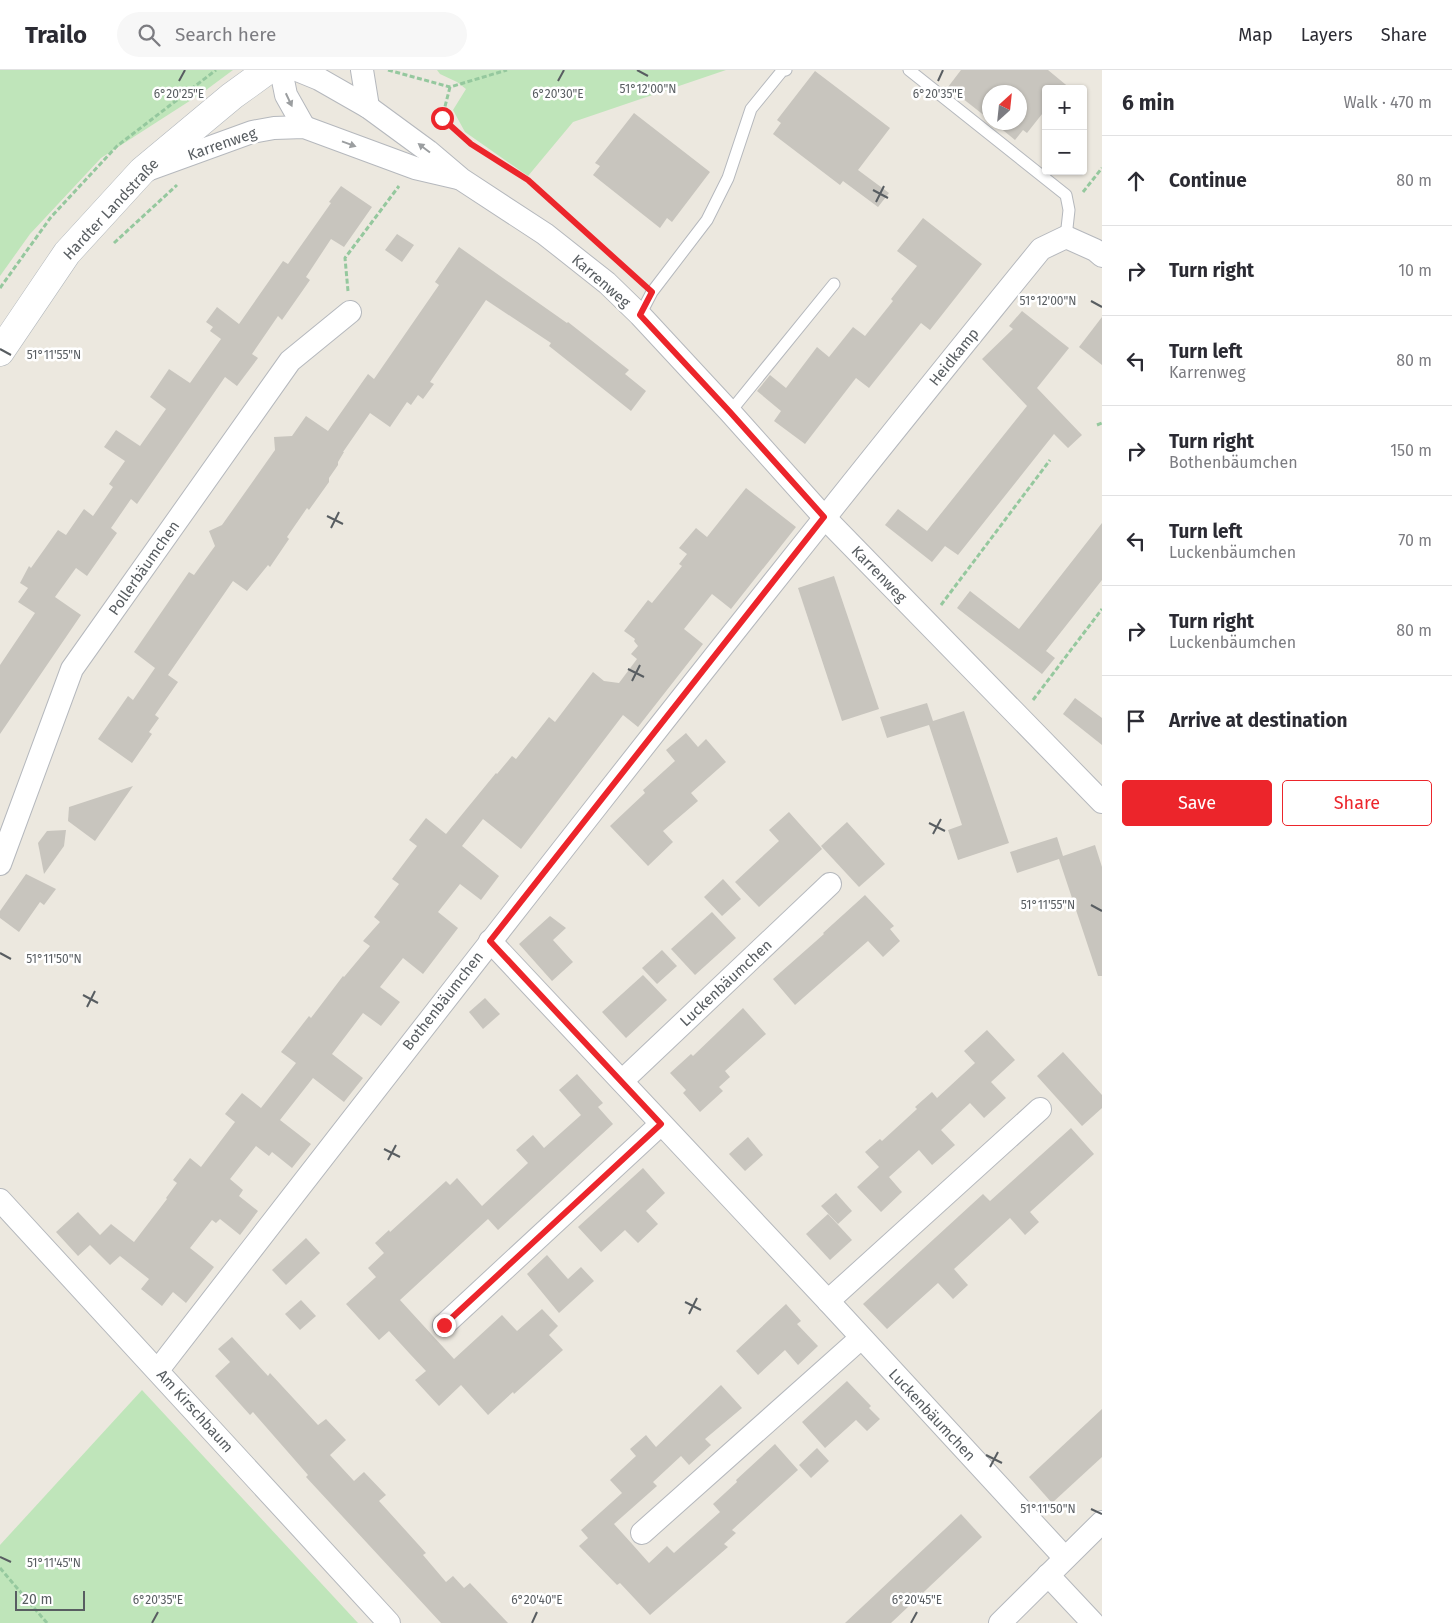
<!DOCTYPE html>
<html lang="en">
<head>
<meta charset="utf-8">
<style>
	:root { --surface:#fff; --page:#f7f7f7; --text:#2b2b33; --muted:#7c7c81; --line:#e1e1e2; --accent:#ec252b }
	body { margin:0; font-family:"Fira Sans",sans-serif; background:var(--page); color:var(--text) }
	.controls { position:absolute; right:15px; top:15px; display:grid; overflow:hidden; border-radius:5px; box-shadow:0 1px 4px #0004 }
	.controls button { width:45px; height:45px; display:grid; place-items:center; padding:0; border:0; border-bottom:1px solid var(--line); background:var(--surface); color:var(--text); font:25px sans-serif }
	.compass { position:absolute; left:982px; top:15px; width:45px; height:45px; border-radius:50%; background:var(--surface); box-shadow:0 1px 4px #0004; rotate:27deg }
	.scale { position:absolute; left:15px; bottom:12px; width:70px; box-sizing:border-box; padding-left:5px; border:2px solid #585d61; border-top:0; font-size:14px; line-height:18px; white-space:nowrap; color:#585d61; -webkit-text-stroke:4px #fff; paint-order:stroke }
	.stop { position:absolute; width:15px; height:15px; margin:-11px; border:4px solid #ec252b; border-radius:50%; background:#fff }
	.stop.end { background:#ec252b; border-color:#fff; box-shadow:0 1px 5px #0008 }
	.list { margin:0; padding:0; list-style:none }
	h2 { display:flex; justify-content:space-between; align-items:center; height:65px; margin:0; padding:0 20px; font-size:21px }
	h2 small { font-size:16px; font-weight:400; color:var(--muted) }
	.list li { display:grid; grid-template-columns:32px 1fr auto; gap:15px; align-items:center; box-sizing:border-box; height:90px; padding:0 20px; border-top:1px solid var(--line) }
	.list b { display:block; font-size:19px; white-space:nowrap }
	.list p { margin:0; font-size:16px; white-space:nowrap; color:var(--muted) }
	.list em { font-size:16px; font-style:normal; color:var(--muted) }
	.actions { display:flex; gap:10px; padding:15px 20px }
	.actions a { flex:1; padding:11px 0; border:1px solid var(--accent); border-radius:5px; text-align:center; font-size:18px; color:var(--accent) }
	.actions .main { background:var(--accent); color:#fff }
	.icon { flex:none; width:28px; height:28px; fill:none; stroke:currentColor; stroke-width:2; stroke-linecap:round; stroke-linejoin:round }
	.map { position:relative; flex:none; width:1102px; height:1553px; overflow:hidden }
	header { display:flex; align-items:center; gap:30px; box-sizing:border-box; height:70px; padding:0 25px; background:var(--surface); border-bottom:1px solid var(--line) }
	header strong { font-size:24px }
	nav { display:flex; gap:28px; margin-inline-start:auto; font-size:18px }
	.search { width:350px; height:45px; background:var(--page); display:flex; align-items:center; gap:12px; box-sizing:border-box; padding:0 18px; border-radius:28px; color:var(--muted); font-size:19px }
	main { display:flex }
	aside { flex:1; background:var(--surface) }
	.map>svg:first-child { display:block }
	.green { fill:#bfe5ba }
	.building { fill:#c8c5be }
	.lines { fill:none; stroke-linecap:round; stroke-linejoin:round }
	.service-casing { stroke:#b5b8bd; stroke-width:13 }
	.minor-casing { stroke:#b5b8bd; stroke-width:24 }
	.secondary-casing { stroke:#b3b8bd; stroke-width:29 }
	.path { stroke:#95c89e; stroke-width:3; stroke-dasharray:5 2.5; stroke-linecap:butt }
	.service { stroke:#fff; stroke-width:11 }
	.minor { stroke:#fff; stroke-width:22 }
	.secondary { stroke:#fff; stroke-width:28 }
	.oneway { fill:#9b9ea0 }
	.route { stroke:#ec252b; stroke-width:6 }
	.ticks { fill:none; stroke:#585d61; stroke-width:2 }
	.labels { text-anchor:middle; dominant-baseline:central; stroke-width:5; stroke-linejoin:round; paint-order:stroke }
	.street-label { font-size:15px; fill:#585d61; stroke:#fff }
	.ticks-label { font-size:12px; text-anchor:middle; fill:#585d61; stroke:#fff; stroke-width:5; stroke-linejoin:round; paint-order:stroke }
</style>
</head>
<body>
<header>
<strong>Trailo</strong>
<div class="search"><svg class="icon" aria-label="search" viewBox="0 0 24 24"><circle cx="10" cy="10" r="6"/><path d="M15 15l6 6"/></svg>Search here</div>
<nav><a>Map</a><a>Layers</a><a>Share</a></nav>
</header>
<main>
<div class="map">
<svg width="1102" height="1553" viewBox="0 0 1102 1553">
	<rect width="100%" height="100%" fill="#ece8df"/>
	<g class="green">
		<polygon points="0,0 233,0 202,23 101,88 30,164 0,206"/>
		<polygon points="437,0 726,0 573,52 528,106 465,62 453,40 466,19 457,12 440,4"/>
		<polygon points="142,1320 358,1553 0,1553 0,1475"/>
	</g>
	<g class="building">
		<polygon points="961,0 1048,0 1071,19 1046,19 1046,39 1027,63 1023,60 1015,70 993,52 1020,52 1020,22 990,22 990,50 948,17"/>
		<polygon points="815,1 890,58 858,100 889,123 878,137 843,111 840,115 773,64 781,53 777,50"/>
		<polygon points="634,43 710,102 672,152 667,148 660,158 593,105 600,96 595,93"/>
		<polygon points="341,116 372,137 344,177 331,169 306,207 310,210 282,250 278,246 252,284 258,288 237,316 225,307 137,434 131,429 111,458 117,463 87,506 76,498 55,527 81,545 0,664 0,595 35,543 18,532 28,518 20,513 29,496 31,498 58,460 66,465 84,439 93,446 113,417 109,414 125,391 104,377 116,360 140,376 166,339 150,327 169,299 190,313 221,269 210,261 213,257 206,252 217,237 239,254 283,191 288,194 331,133 329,132"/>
		<polygon points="923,148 982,194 930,260 921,253 869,318 856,308 805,374 774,351 781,341 757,321 770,305 786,318 817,277 829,287 853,257 865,266 893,231 891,229 917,196 897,181"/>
		<polygon points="397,164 414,175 402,192 385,180"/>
		<polygon points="459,177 567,253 568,252 629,300 625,304 646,321 631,341 549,276 551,273 486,230 430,312 434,314 423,329 418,325 411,335 407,332 390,357 370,343 343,382 344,382 338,392 338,395 329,408 329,412 309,440 307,438 287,467 289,469 270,497 268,495 247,521 233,511 168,605 178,612 155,645 159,648 149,662 152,664 132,693 98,669 128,626 133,630 155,598 134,582 189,502 194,505 215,476 209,461 222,455 275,380 274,367 292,366 306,346 328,361 368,304 374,309 439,215 435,212"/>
		<polygon points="1022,241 1069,278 1037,318 1082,365 1068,378 1054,364 958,485 945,476 932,492 885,455 898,439 927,461 1027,336 982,289 1013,259 1009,256"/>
		<polygon points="1102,247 1102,295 1079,277"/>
		<polygon points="746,418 796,457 731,539 712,524 684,559 703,574 638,657 623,645 521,779 483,749 462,776 499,806 481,830 460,814 438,842 458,858 423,904 403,888 380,917 400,932 381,956 363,943 332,984 363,1008 344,1032 313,1008 280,1050 311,1074 292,1098 272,1082 269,1086 256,1076 230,1109 243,1120 239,1126 258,1141 240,1165 220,1149 216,1153 212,1150 190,1178 214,1197 186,1233 173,1222 162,1236 141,1219 149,1209 120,1186 110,1195 90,1175 78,1186 56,1162 78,1142 100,1165 111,1154 134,1172 167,1129 166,1128 177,1113 173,1110 190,1088 201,1097 235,1052 225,1044 242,1023 261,1038 296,993 281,982 309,946 311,948 343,906 344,907 370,876 363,871 380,852 374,847 399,814 392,809 417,776 409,770 426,748 446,764 496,703 497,704 512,686 516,689 549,647 555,652 593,602 604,611 619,613 637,589 631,584 638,576 634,571 635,569 624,561 648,530 652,533 682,496 679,494 687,484 679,478 696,458 707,467"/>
		<polygon points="1102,453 1102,510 1046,581 1055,588 1042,604 957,538 970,521 1019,559"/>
		<polygon points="834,506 879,639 842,651 798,518"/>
		<polygon points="1075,628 1102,648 1102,675 1063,644"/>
		<polygon points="927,633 933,651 964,641 1009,773 958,790 948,760 962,755 929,655 887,668 880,647"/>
		<polygon points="686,663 698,677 706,669 726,692 691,723 698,731 663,761 673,772 648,796 610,756 645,723 643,720 675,691 666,680"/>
		<polygon points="133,716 95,771 68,751 69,737"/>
		<polygon points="789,742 822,779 759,837 735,812 779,771 769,760"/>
		<polygon points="847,752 885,794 859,817 821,776"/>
		<polygon points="66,760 64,776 44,804 38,773 47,761"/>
		<polygon points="1057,767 1063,786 1095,775 1102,797 1102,906 1098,906 1059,789 1017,803 1010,782"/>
		<polygon points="26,804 56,819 44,835 40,832 19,862 0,848 0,841"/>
		<polygon points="723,809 741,829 722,846 704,827"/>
		<polygon points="865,825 894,856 890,859 900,871 883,887 868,871 795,935 773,909 824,864 823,863"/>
		<polygon points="712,842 736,868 695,905 671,879"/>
		<polygon points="550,846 566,858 553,870 573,892 552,911 519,874"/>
		<polygon points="662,880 677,896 657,914 642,898"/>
		<polygon points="643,905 667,930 626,968 602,942"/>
		<polygon points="485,928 500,944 483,959 469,942"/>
		<polygon points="743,938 766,964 725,1001 730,1007 719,1017 723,1021 700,1042 683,1023 686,1020 670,1003 691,984 693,986"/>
		<polygon points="987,960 1015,990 991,1012 1006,1028 984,1048 970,1033 941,1060 955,1075 932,1095 919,1080 889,1107 902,1122 881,1142 857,1117 879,1097 865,1082 880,1069 882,1071 917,1039 915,1037 932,1022 937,1028 975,993 964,981"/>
		<polygon points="1063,982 1102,1025 1102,1038 1082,1056 1037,1006"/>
		<polygon points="577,1004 603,1033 598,1037 613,1054 498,1160 488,1149 400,1230 454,1289 502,1245 517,1261 542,1239 558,1256 549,1265 563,1280 514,1324 513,1322 488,1345 461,1315 439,1336 415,1310 426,1301 410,1284 389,1261 379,1270 346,1234 376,1207 368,1198 384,1183 375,1173 389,1160 390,1162 446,1111 450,1115 457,1108 482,1136 528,1093 516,1080 533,1065 544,1078 581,1045 559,1020"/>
		<polygon points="1071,1058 1094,1084 1030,1142 1039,1152 1025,1165 1010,1148 954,1199 968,1215 953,1229 938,1213 887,1259 863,1234 983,1124 990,1131"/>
		<polygon points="748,1067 763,1085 745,1101 729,1084"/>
		<polygon points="643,1098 665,1123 646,1141 658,1154 638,1173 625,1160 601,1182 578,1157"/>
		<polygon points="836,1123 852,1141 838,1154 821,1136"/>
		<polygon points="828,1144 852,1170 830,1190 806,1164"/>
		<polygon points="306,1168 320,1183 286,1215 272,1200"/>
		<polygon points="547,1185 568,1209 581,1197 594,1211 559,1243 527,1204"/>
		<polygon points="301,1230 316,1246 300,1260 285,1244"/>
		<polygon points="786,1234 801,1251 797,1254 818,1276 798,1295 785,1280 758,1305 736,1281"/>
		<polygon points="232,1267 268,1306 270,1303 318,1355 326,1349 346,1370 330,1385 354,1411 364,1402 386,1425 379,1431 426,1483 423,1485 446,1512 453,1506 464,1518 470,1513 508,1553 441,1553 306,1407 308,1405 253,1342 250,1345 215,1306 230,1292 218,1279"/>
		<polygon points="847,1311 871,1336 869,1338 880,1349 867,1361 856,1350 825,1378 802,1352"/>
		<polygon points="721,1315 742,1338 705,1369 711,1375 689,1395 681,1386 653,1412 657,1416 614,1454 633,1475 649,1493 667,1476 674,1483 720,1442 713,1434 737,1412 736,1410 775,1374 798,1400 732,1460 736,1463 724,1474 728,1477 650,1545 620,1513 617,1515 579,1476 588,1468 581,1460 622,1423 610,1410 636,1386 630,1379 646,1365 656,1377"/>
		<polygon points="1102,1339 1102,1387 1052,1433 1029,1407"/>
		<polygon points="817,1378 829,1391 811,1408 799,1395"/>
		<polygon points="961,1444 982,1467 891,1553 845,1553"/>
	</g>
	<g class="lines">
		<g class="service-casing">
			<g id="service">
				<polyline points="909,0 1066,125 1069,140 1066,167"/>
				<polyline points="640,245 652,222 707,150 728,108 751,39 782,1 786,0"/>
				<polyline points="730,342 834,214"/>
			</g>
		</g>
		<g class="minor-casing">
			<g id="minor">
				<polyline points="281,0 286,25 304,57"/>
				<polyline points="297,0 319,9 368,37 428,81 461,109 545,164 607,213 640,245 730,342 824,447 1102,732"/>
				<polyline points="362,0 368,37"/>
				<polyline points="150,99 252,62 274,58 304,57 415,98 458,108"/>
				<polyline points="0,794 72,599 290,291 350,242"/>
				<polyline points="490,871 828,1231 1065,1488"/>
				<polyline points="622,1011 830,814"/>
				<polyline points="0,1130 389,1553"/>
				<polyline points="828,1231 1040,1039"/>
				<polyline points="444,1255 661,1054"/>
				<path d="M158 1300C449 924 741 548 1041 179L1066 167 1095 180 1102 186"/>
				<polyline points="642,1463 861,1268"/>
				<polyline points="1048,1505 1093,1553"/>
				<polyline points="1000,1553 1102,1452"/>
			</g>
		</g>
		<g class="secondary-casing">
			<polyline id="secondary" points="0,282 67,183 142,101 232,26 268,0"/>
		</g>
		<g class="path">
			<polyline points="388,0 450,17 507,0"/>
			<polyline points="450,17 442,48 471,74 528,110 609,183"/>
			<polyline points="1083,122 1102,98"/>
			<polyline points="114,173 177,115"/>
			<polyline points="0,218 51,147 117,76 216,0"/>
			<polyline points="348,221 345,188 399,116"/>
			<polyline points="1097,355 1102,353"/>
			<polyline points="941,535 1050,390"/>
			<polyline points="1033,630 1102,539"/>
			<polyline points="0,1498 47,1553"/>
		</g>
		<use href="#service" class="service"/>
		<use href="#minor" class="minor"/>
		<use href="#secondary" class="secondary"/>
	</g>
	<defs><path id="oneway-solid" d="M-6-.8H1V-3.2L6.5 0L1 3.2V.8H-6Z" transform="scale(1.25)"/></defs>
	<g class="oneway">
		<use href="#oneway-solid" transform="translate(289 30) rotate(65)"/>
		<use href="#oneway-solid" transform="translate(349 74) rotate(20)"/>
		<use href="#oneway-solid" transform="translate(424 78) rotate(-143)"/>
	</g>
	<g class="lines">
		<polyline class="route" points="442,48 471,74 528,110 652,222 640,245 730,342 824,447 490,871 661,1054 444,1255"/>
	</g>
	<path class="ticks" d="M637 0 648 6M179 11 185 0M558 11 564 0M938 11 943 0M873 120 888 128M876 132 884 116M1091 231 1102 237M0 279 11 285M327 446 343 454M331 458 339 442M628 599 644 607M632 611 640 595M929 753 945 761M933 764 941 749M1091 835 1102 841M0 883 11 889M83 925 98 933M87 937 95 921M384 1079 400 1087M388 1090 396 1075M685 1232 701 1240M689 1244 697 1228M986 1385 1002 1393M990 1397 998 1382M1091 1439 1102 1444M0 1487 11 1492M152 1553 158 1542M532 1553 537 1542M911 1553 917 1542"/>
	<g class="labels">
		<g class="street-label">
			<text transform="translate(222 74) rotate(-19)">Karrenweg</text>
			<text transform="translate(111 139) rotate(-47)">Hardter Landstraße</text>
			<text transform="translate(601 211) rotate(41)">Karrenweg</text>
			<text transform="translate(954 287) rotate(-51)">Heidkamp</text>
			<text transform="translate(144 498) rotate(-55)">Pollerbäumchen</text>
			<text transform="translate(879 504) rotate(46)">Karrenweg</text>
			<text transform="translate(726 913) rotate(-43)">Luckenbäumchen</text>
			<text transform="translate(443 931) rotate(-52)">Bothenbäumchen</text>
			<text transform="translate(195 1341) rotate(48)">Am Kirschbaum</text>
			<text transform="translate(932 1345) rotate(47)">Luckenbäumchen</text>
		</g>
	</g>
	<g class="ticks-label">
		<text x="648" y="23">51°12'00"N</text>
		<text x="179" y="28">6°20'25"E</text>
		<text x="558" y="28">6°20'30"E</text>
		<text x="938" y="28">6°20'35"E</text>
		<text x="1048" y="235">51°12'00"N</text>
		<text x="54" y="289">51°11'55"N</text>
		<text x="1048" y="839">51°11'55"N</text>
		<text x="54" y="893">51°11'50"N</text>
		<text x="1048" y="1443">51°11'50"N</text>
		<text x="54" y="1497">51°11'45"N</text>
		<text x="158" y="1534">6°20'35"E</text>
		<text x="537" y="1534">6°20'40"E</text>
		<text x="917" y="1534">6°20'45"E</text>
	</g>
</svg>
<div class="controls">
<button>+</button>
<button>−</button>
</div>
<svg class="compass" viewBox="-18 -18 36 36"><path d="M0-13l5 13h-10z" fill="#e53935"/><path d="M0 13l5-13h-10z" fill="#7c7c81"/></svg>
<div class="scale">20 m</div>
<div class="stop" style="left:442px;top:48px"></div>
<div class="stop end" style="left:444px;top:1255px"></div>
</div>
<aside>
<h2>6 min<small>Walk · 470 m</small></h2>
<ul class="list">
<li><svg class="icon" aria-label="ahead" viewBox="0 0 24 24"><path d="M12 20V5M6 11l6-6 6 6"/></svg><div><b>Continue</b></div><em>80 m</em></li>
<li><svg class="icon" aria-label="right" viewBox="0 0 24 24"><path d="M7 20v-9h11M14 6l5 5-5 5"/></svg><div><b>Turn right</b></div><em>10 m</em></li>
<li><svg class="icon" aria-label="left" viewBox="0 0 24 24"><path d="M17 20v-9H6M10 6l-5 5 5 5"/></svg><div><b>Turn left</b><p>Karrenweg</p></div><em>80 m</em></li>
<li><svg class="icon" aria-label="right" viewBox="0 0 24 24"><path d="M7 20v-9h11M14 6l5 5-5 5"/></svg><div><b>Turn right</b><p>Bothenbäumchen</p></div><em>150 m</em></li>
<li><svg class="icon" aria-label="left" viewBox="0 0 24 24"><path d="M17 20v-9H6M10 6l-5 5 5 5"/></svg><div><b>Turn left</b><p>Luckenbäumchen</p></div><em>70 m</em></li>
<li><svg class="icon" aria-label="right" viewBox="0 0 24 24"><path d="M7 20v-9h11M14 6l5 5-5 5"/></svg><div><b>Turn right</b><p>Luckenbäumchen</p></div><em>80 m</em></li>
<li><svg class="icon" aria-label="arrive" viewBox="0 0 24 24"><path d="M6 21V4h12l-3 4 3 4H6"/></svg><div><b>Arrive at destination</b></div></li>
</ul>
<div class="actions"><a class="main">Save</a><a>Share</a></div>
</aside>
</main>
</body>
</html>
